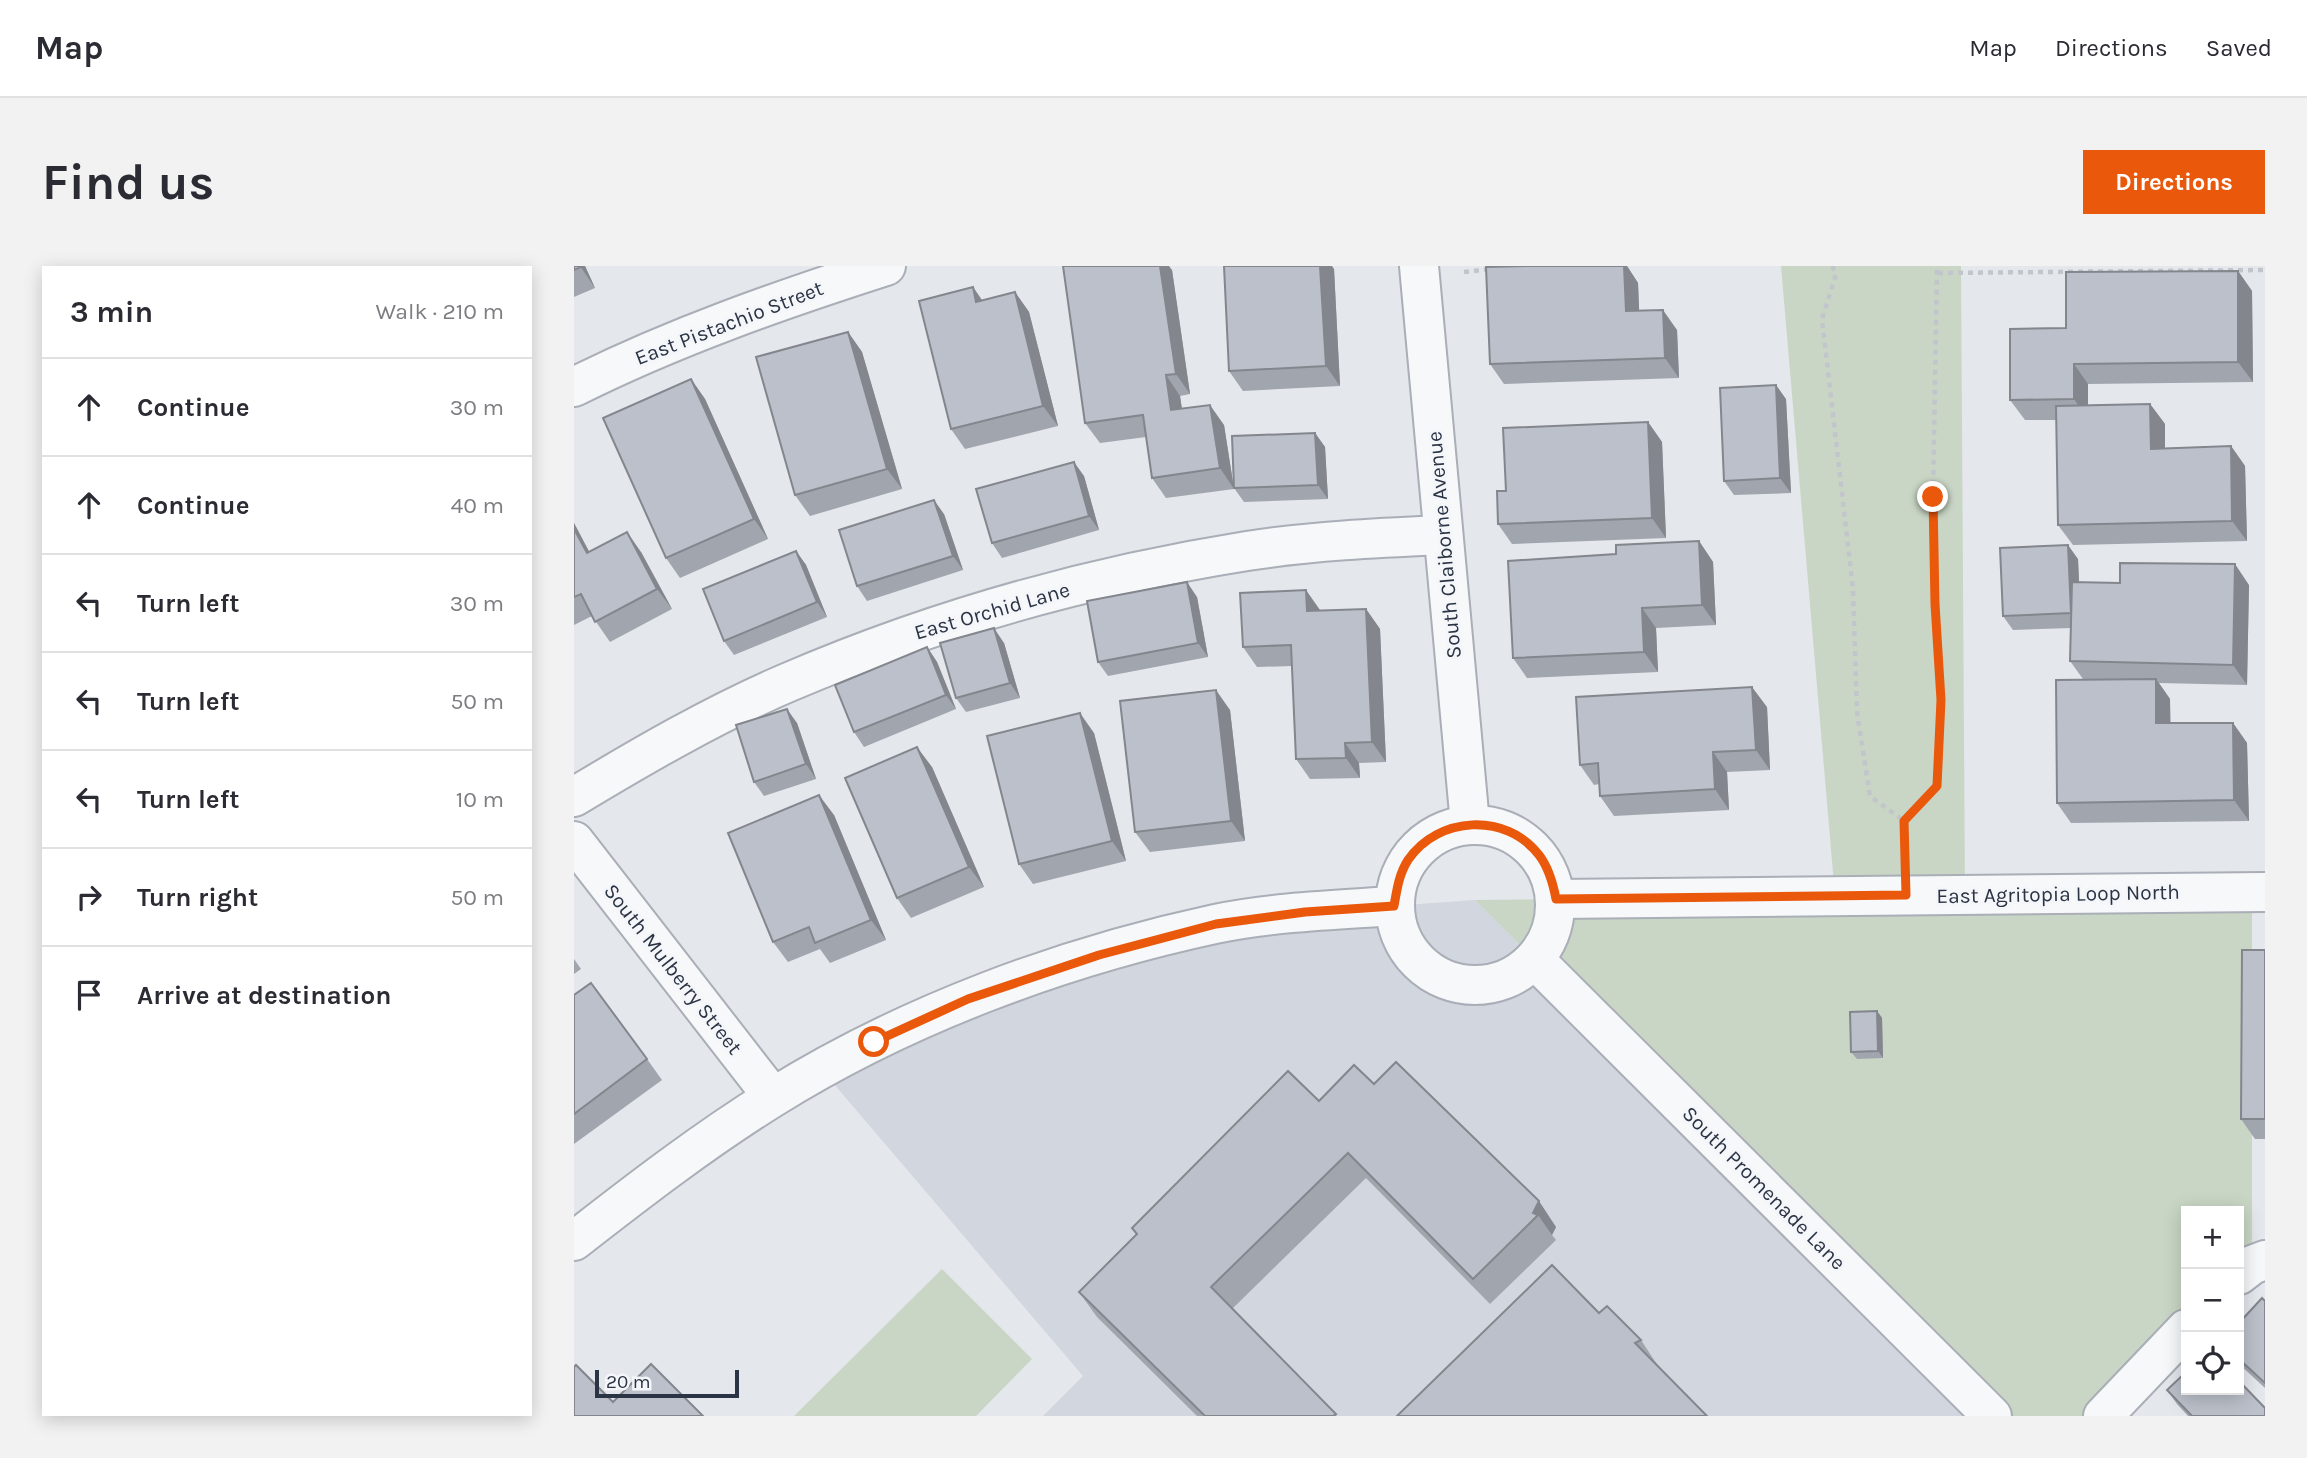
<!DOCTYPE html>
<html lang="en">
<head>
<meta charset="utf-8">
<style>
	:root { --surface:#fff; --page:#f2f2f3; --text:#2b2b33; --muted:#7c7c81; --line:#e1e1e2; --accent:#ea580c }
	body { margin:0; font-family:Karla,sans-serif; background:var(--page); color:var(--text) }
	.controls { position:absolute; right:21px; bottom:21px; display:grid; overflow:hidden; border-radius:0px; box-shadow:0 4px 18px #0003 }
	.controls button { width:63px; height:63px; display:grid; place-items:center; padding:0; border:0; border-bottom:2px solid var(--line); background:var(--surface); color:var(--text); font:35px sans-serif }
	.scale { position:absolute; left:21px; bottom:18px; width:144px; box-sizing:border-box; padding-left:7px; border:4px solid #2b3445; border-top:0; font-size:19px; line-height:24px; white-space:nowrap; color:#2b3445; -webkit-text-stroke:5px #f4f6f9; paint-order:stroke }
	.stop { position:absolute; width:21px; height:21px; margin:-16px; border:5px solid #ea580c; border-radius:50%; background:#fff }
	.stop.end { background:#ea580c; border-color:#fff; box-shadow:0 2px 7px #0008 }
	.list { margin:0; padding:0; list-style:none }
	h2 { display:flex; justify-content:space-between; align-items:center; height:91px; margin:0; padding:0 28px; font-size:30px }
	h2 small { font-size:23px; font-weight:400; color:var(--muted) }
	.list li { display:grid; grid-template-columns:46px 1fr auto; gap:21px; align-items:center; box-sizing:border-box; height:98px; padding:0 28px; border-top:2px solid var(--line) }
	.list b { display:block; font-size:26px; white-space:nowrap }
	.list em { font-size:23px; font-style:normal; color:var(--muted) }
	.icon { flex:none; width:38px; height:38px; fill:none; stroke:currentColor; stroke-width:2; stroke-linecap:round; stroke-linejoin:round }
	.map { position:relative; flex:none; width:1691px; height:1150px; overflow:hidden; border-radius:0px }
	header { display:flex; align-items:center; gap:42px; box-sizing:border-box; height:98px; padding:0 35px; background:var(--surface); border-bottom:2px solid var(--line) }
	header strong { font-size:33px }
	nav { display:flex; gap:38px; margin-inline-start:auto; font-size:24px }
	.intro { display:flex; align-items:center; justify-content:space-between; box-sizing:border-box; height:168px; padding:0 42px }
	h1 { margin:0; font-size:49px }
	.button { padding:18px 32px; border-radius:0px; background:var(--accent); color:#fff; font-size:24px; font-weight:700 }
	main { display:flex; gap:42px; padding:0 42px }
	aside { flex:1; background:var(--surface); border-radius:0px; box-shadow:0 4px 18px #0003 }
	.map>svg:first-child { display:block }
	.built { fill:#d2d6de }
	.green { fill:#c9d6c5 }
	.lines { fill:none; stroke-linecap:round; stroke-linejoin:round }
	.minor-casing { stroke:#a9aeb7; stroke-width:42 }
	.path { stroke:#c2c5cb; stroke-width:4.5; stroke-dasharray:5 5; stroke-linecap:butt }
	.minor { stroke:#f7f8fa; stroke-width:38 }
	.wall { fill:#a1a5ae }
	.shaded-wall { fill:#83868d }
	.building { fill:#bbc0ca; stroke:#83868d; stroke-width:2 }
	.route { stroke:#ea580c; stroke-width:9 }
	.labels { text-anchor:middle; dominant-baseline:central; stroke-width:6; stroke-linejoin:round; paint-order:stroke }
	.street-label { font-size:21px; fill:#2b3445; stroke:#f4f6f9 }
</style>
</head>
<body>
<header>
<strong>Map</strong>
<nav><a>Map</a><a>Directions</a><a>Saved</a></nav>
</header>
<div class="intro"><h1>Find us</h1><a class="button">Directions</a></div>
<main>
<aside>
<h2>3 min<small>Walk · 210 m</small></h2>
<ul class="list">
<li><svg class="icon" aria-label="ahead" viewBox="0 0 24 24"><path d="M12 20V5M6 11l6-6 6 6"/></svg><div><b>Continue</b></div><em>30 m</em></li>
<li><svg class="icon" aria-label="ahead" viewBox="0 0 24 24"><path d="M12 20V5M6 11l6-6 6 6"/></svg><div><b>Continue</b></div><em>40 m</em></li>
<li><svg class="icon" aria-label="left" viewBox="0 0 24 24"><path d="M17 20v-9H6M10 6l-5 5 5 5"/></svg><div><b>Turn left</b></div><em>30 m</em></li>
<li><svg class="icon" aria-label="left" viewBox="0 0 24 24"><path d="M17 20v-9H6M10 6l-5 5 5 5"/></svg><div><b>Turn left</b></div><em>50 m</em></li>
<li><svg class="icon" aria-label="left" viewBox="0 0 24 24"><path d="M17 20v-9H6M10 6l-5 5 5 5"/></svg><div><b>Turn left</b></div><em>10 m</em></li>
<li><svg class="icon" aria-label="right" viewBox="0 0 24 24"><path d="M7 20v-9h11M14 6l5 5-5 5"/></svg><div><b>Turn right</b></div><em>50 m</em></li>
<li><svg class="icon" aria-label="arrive" viewBox="0 0 24 24"><path d="M6 21V4h12l-3 4 3 4H6"/></svg><div><b>Arrive at destination</b></div></li>
</ul>
</aside>
<div class="map">
<svg width="1691" height="1150" viewBox="0 0 1691 1150">
	<rect width="100%" height="100%" fill="#e4e7ec"/>
	<polygon class="built" points="901,634 1418,1150 469,1150 509,1110 248,804 394,733 731,646"/>
	<g class="green">
		<polygon points="1207,0 1387,0 1391,629 1678,626 1678,999 1665,1009 1665,945 1612,945 1612,1063 1529,1150 1418,1150 901,634 1261,630"/>
		<polygon points="368,1003 458,1093 402,1150 220,1150"/>
	</g>
	<g class="lines">
		<g class="minor-casing">
			<g id="minor">
				<polyline points="845,0 896,558"/>
				<path d="M0 121C100 71 206 34 312 0"/>
				<path d="M0 531C68 490 142 447 215 416 362 353 516 310 673 285 738 275 804 272 869 269"/>
				<circle cx="901" cy="639" r="80"/>
				<polyline points="0,575 199,831"/>
				<polyline points="982,633 1691,626"/>
				<polyline points="961,694 1418,1150"/>
				<path d="M0 975C64 925 129 875 198 832 331 749 488 691 641 658 699 646 761 644 820 640"/>
				<polyline points="1665,1009 1678,999 1691,994"/>
				<polyline points="1529,1150 1612,1063"/>
			</g>
		</g>
		<g class="path">
			<polyline points="1258,0 1262,8 1248,53 1279,323 1283,447 1296,530 1330,555 1331,585"/>
			<polyline points="890,6 917,3"/>
			<polyline points="1364,7 1691,4"/>
			<polyline points="1330,555 1363,521 1367,434 1361,338 1359,231 1363,0"/>
		</g>
		<use href="#minor" class="minor"/>
	</g>
	<g class="wall">
		<polygon points="0,0 11,0 21,22 0,31"/>
		<polygon points="954,0 1053,0 1064,17 1065,45 1103,64 1105,112 930,118 916,98"/>
		<polygon points="760,3 766,120 669,125 655,105"/>
		<polygon points="598,4 616,128 606,130 608,143 650,159 660,223 592,232 578,212 572,171 526,177 511,157"/>
		<polygon points="1664,5 1678,25 1679,116 1514,118 1514,139 1576,138 1591,158 1591,182 1657,180 1671,200 1673,275 1499,279 1484,259 1482,154 1451,154 1436,134 1492,62"/>
		<polygon points="399,21 408,34 441,26 455,46 484,160 391,183 377,163"/>
		<polygon points="274,66 288,86 328,223 236,250 221,229"/>
		<polygon points="117,113 131,133 194,273 106,312 92,292"/>
		<polygon points="1212,133 1217,227 1160,229 1150,215"/>
		<polygon points="1074,156 1088,176 1092,272 938,278 924,258 932,225"/>
		<polygon points="741,167 751,181 754,233 670,236 660,222"/>
		<polygon points="510,210 525,264 428,292 418,277"/>
		<polygon points="370,248 389,304 293,335 283,320"/>
		<polygon points="0,257 15,286 67,286 98,343 36,376 18,350 0,359"/>
		<polygon points="1125,275 1139,296 1142,359 1082,362 1084,406 953,412 939,392 1042,288"/>
		<polygon points="222,285 232,299 253,351 160,389 150,375"/>
		<polygon points="1504,293 1505,316 1675,319 1673,419 1585,417 1596,433 1596,457 1659,457 1673,477 1675,555 1497,557 1483,537 1509,413 1496,395 1497,362 1439,364 1429,350"/>
		<polygon points="623,331 634,391 534,410 524,396"/>
		<polygon points="792,343 806,363 812,496 785,497 786,512 736,513 722,493 718,400 683,401 669,381"/>
		<polygon points="430,377 446,432 392,446 382,432"/>
		<polygon points="353,381 363,396 382,443 290,481 280,466"/>
		<polygon points="1193,441 1196,504 1153,506 1155,544 1040,550 1026,530 1025,518 1020,519 1006,499"/>
		<polygon points="656,444 671,575 576,586 561,566"/>
		<polygon points="223,457 242,513 190,530 180,516"/>
		<polygon points="520,467 552,595 459,618 445,598"/>
		<polygon points="358,501 410,621 337,652 323,632"/>
		<polygon points="260,549 312,674 256,697 246,683 214,696 199,676"/>
		<polygon points="1691,684 1691,873 1681,873 1667,853"/>
		<polygon points="0,693 7,703 0,708"/>
		<polygon points="0,729 73,793 88,814 0,878"/>
		<polygon points="1303,745 1308,752 1309,792 1283,793 1277,786"/>
		<polygon points="800,818 982,961 978,969 982,974 916,1038 792,912 658,1043 763,1150 623,1150 523,1051 505,1026 563,969 558,962 745,835"/>
		<polygon points="1691,1035 1691,1122 1665,1098 1665,1057"/>
		<polygon points="1025,1047 1067,1074 1084,1100"/>
		<polygon points="1593,1124 1691,1150 1614,1150 1603,1138"/>
	</g>
	<g class="shaded-wall">
		<polygon points="6,0 11,0 21,22"/>
		<polygon points="586,0 595,0 598,4 616,128 602,108"/>
		<polygon points="746,0 758,0 760,3 766,120 752,100"/>
		<polygon points="1050,0 1053,0 1064,17 1066,65 1052,45"/>
		<polygon points="1664,5 1678,25 1679,116 1664,96"/>
		<polygon points="399,21 413,42 402,36"/>
		<polygon points="441,26 455,46 484,160 469,140"/>
		<polygon points="1089,44 1103,64 1105,112 1091,92"/>
		<polygon points="274,66 288,86 328,223 313,203"/>
		<polygon points="1500,98 1514,118 1514,154 1500,133"/>
		<polygon points="592,109 606,130 611,165 597,144"/>
		<polygon points="117,113 131,133 194,273 180,253"/>
		<polygon points="1202,119 1212,133 1217,227 1206,212"/>
		<polygon points="1576,138 1591,158 1591,203 1577,183"/>
		<polygon points="636,139 650,159 660,223 646,202"/>
		<polygon points="1074,156 1088,176 1092,272 1078,252"/>
		<polygon points="741,167 751,181 754,233 744,219"/>
		<polygon points="1657,180 1671,200 1673,275 1658,255"/>
		<polygon points="500,196 510,210 525,264 515,250"/>
		<polygon points="360,234 370,248 389,304 379,290"/>
		<polygon points="0,257 27,308 13,287 0,263"/>
		<polygon points="53,266 67,286 98,343 83,323"/>
		<polygon points="1125,275 1139,296 1142,359 1128,339"/>
		<polygon points="1494,279 1504,293 1507,362 1497,347"/>
		<polygon points="222,285 232,299 253,351 243,336"/>
		<polygon points="1661,298 1675,319 1673,419 1659,399"/>
		<polygon points="613,316 623,331 634,391 624,377"/>
		<polygon points="732,324 746,344 747,366 733,345"/>
		<polygon points="1068,342 1082,362 1084,406 1070,386"/>
		<polygon points="792,343 806,363 812,496 798,476"/>
		<polygon points="420,362 430,377 446,432 436,417"/>
		<polygon points="353,381 363,396 382,443 372,429"/>
		<polygon points="1582,413 1596,433 1597,478 1582,457"/>
		<polygon points="1178,421 1193,441 1196,504 1182,484"/>
		<polygon points="642,424 656,444 671,575 657,555"/>
		<polygon points="213,443 223,457 242,513 232,498"/>
		<polygon points="506,447 520,467 552,595 538,575"/>
		<polygon points="1659,457 1673,477 1675,555 1660,534"/>
		<polygon points="771,477 785,497 786,512 772,492"/>
		<polygon points="343,481 358,501 410,621 395,601"/>
		<polygon points="1139,486 1153,506 1155,544 1141,523"/>
		<polygon points="245,529 260,549 312,674 297,654"/>
		<polygon points="1303,745 1308,752 1309,792 1304,785"/>
		<polygon points="965,935 982,961 978,969 964,949 959,947"/>
	</g>
	<g class="building">
		<polygon points="0,0 6,0 7,1 0,4"/>
		<polygon points="489,0 586,0 602,108 592,109 597,144 636,139 646,202 578,212 569,149 511,157"/>
		<polygon points="650,0 746,0 752,100 655,105"/>
		<polygon points="954,0 1050,0 1052,45 1089,44 1091,92 916,98 912,1"/>
		<polygon points="1664,5 1664,96 1500,98 1500,133 1436,134 1436,63 1492,62 1492,6"/>
		<polygon points="399,21 402,36 441,26 469,140 377,163 345,35"/>
		<polygon points="274,66 313,203 221,229 182,91"/>
		<polygon points="117,113 180,253 92,292 29,152"/>
		<polygon points="1202,119 1206,212 1150,215 1146,122"/>
		<polygon points="1576,138 1577,183 1657,180 1658,255 1484,259 1482,140"/>
		<polygon points="1074,156 1078,252 924,258 923,225 932,225 929,162"/>
		<polygon points="741,167 744,219 660,222 658,170"/>
		<polygon points="500,196 515,250 418,277 402,223"/>
		<polygon points="360,234 379,290 283,320 265,264"/>
		<polygon points="0,263 13,287 53,266 83,323 21,356 7,328 0,331"/>
		<polygon points="1125,275 1128,339 1068,342 1070,386 939,392 934,295 1042,288 1042,279"/>
		<polygon points="1494,279 1497,347 1429,350 1426,282"/>
		<polygon points="222,285 243,336 150,375 129,323"/>
		<polygon points="1546,297 1661,298 1659,399 1496,395 1498,316 1546,317"/>
		<polygon points="613,316 624,377 524,396 513,335"/>
		<polygon points="732,324 733,345 792,343 798,476 771,477 772,492 722,493 717,379 669,381 666,327"/>
		<polygon points="420,362 436,417 382,432 366,377"/>
		<polygon points="353,381 372,429 280,466 261,419"/>
		<polygon points="1582,413 1582,457 1659,457 1660,534 1483,537 1482,414"/>
		<polygon points="1178,421 1182,484 1139,486 1141,523 1026,530 1024,497 1006,499 1002,431"/>
		<polygon points="642,424 657,555 561,566 546,435"/>
		<polygon points="213,443 232,498 180,516 162,459"/>
		<polygon points="506,447 538,575 445,598 413,470"/>
		<polygon points="343,481 395,601 323,632 271,512"/>
		<polygon points="245,529 297,654 241,677 235,661 199,676 154,567"/>
		<polygon points="1668,684 1691,684 1691,853 1667,853"/>
		<polygon points="17,717 73,793 0,848 0,729"/>
		<polygon points="1303,745 1304,785 1277,786 1276,746"/>
		<polygon points="822,796 965,935 959,947 964,949 899,1013 774,887 637,1021 762,1148 759,1150 631,1150 505,1026 563,968 558,962 714,805 745,835 780,799 800,818"/>
		<polygon points="978,999 1025,1047 1033,1040 1067,1074 1061,1077 1133,1150 823,1150"/>
		<polygon points="1688,1032 1691,1035 1691,1117 1665,1093 1665,1057"/>
		<polygon points="77,1098 129,1150 0,1150 0,1101 2,1099 39,1136"/>
		<polygon points="1612,1106 1612,1124 1665,1124 1665,1115 1691,1142 1691,1150 1618,1150 1593,1124"/>
	</g>
	<g class="lines">
		<path class="route" d="M300 776 394 733 525 689 642 658 731 646 820 640C823 623 825 608 834 594 864 550 932 546 965 589 975 602 979 617 982 633L1332 629 1330 555 1363 520 1367 434 1361 338 1359 231"/>
	</g>
	<g class="labels">
		<g class="street-label">
			<text transform="translate(155 57) rotate(-21)">East Pistachio Street</text>
			<text transform="translate(870 279) rotate(-95)">South Claiborne Avenue</text>
			<text transform="translate(418 345) rotate(-16)">East Orchid Lane</text>
			<text transform="translate(1484 628) rotate(-1)">East Agritopia Loop North</text>
			<text transform="translate(99 703) rotate(52)">South Mulberry Street</text>
			<text transform="translate(1190 922) rotate(45)">South Promenade Lane</text>
		</g>
	</g>
</svg>
<div class="controls">
<button>+</button>
<button>−</button>
<button><svg class="icon" aria-label="locate" viewBox="0 0 24 24"><circle cx="12" cy="12" r="6"/><path d="M12 2v4M12 18v4M2 12h4M18 12h4"/></svg></button>
</div>
<div class="scale">20 m</div>
<div class="stop" style="left:300px;top:776px"></div>
<div class="stop end" style="left:1359px;top:231px"></div>
</div>
</main>
</body>
</html>
